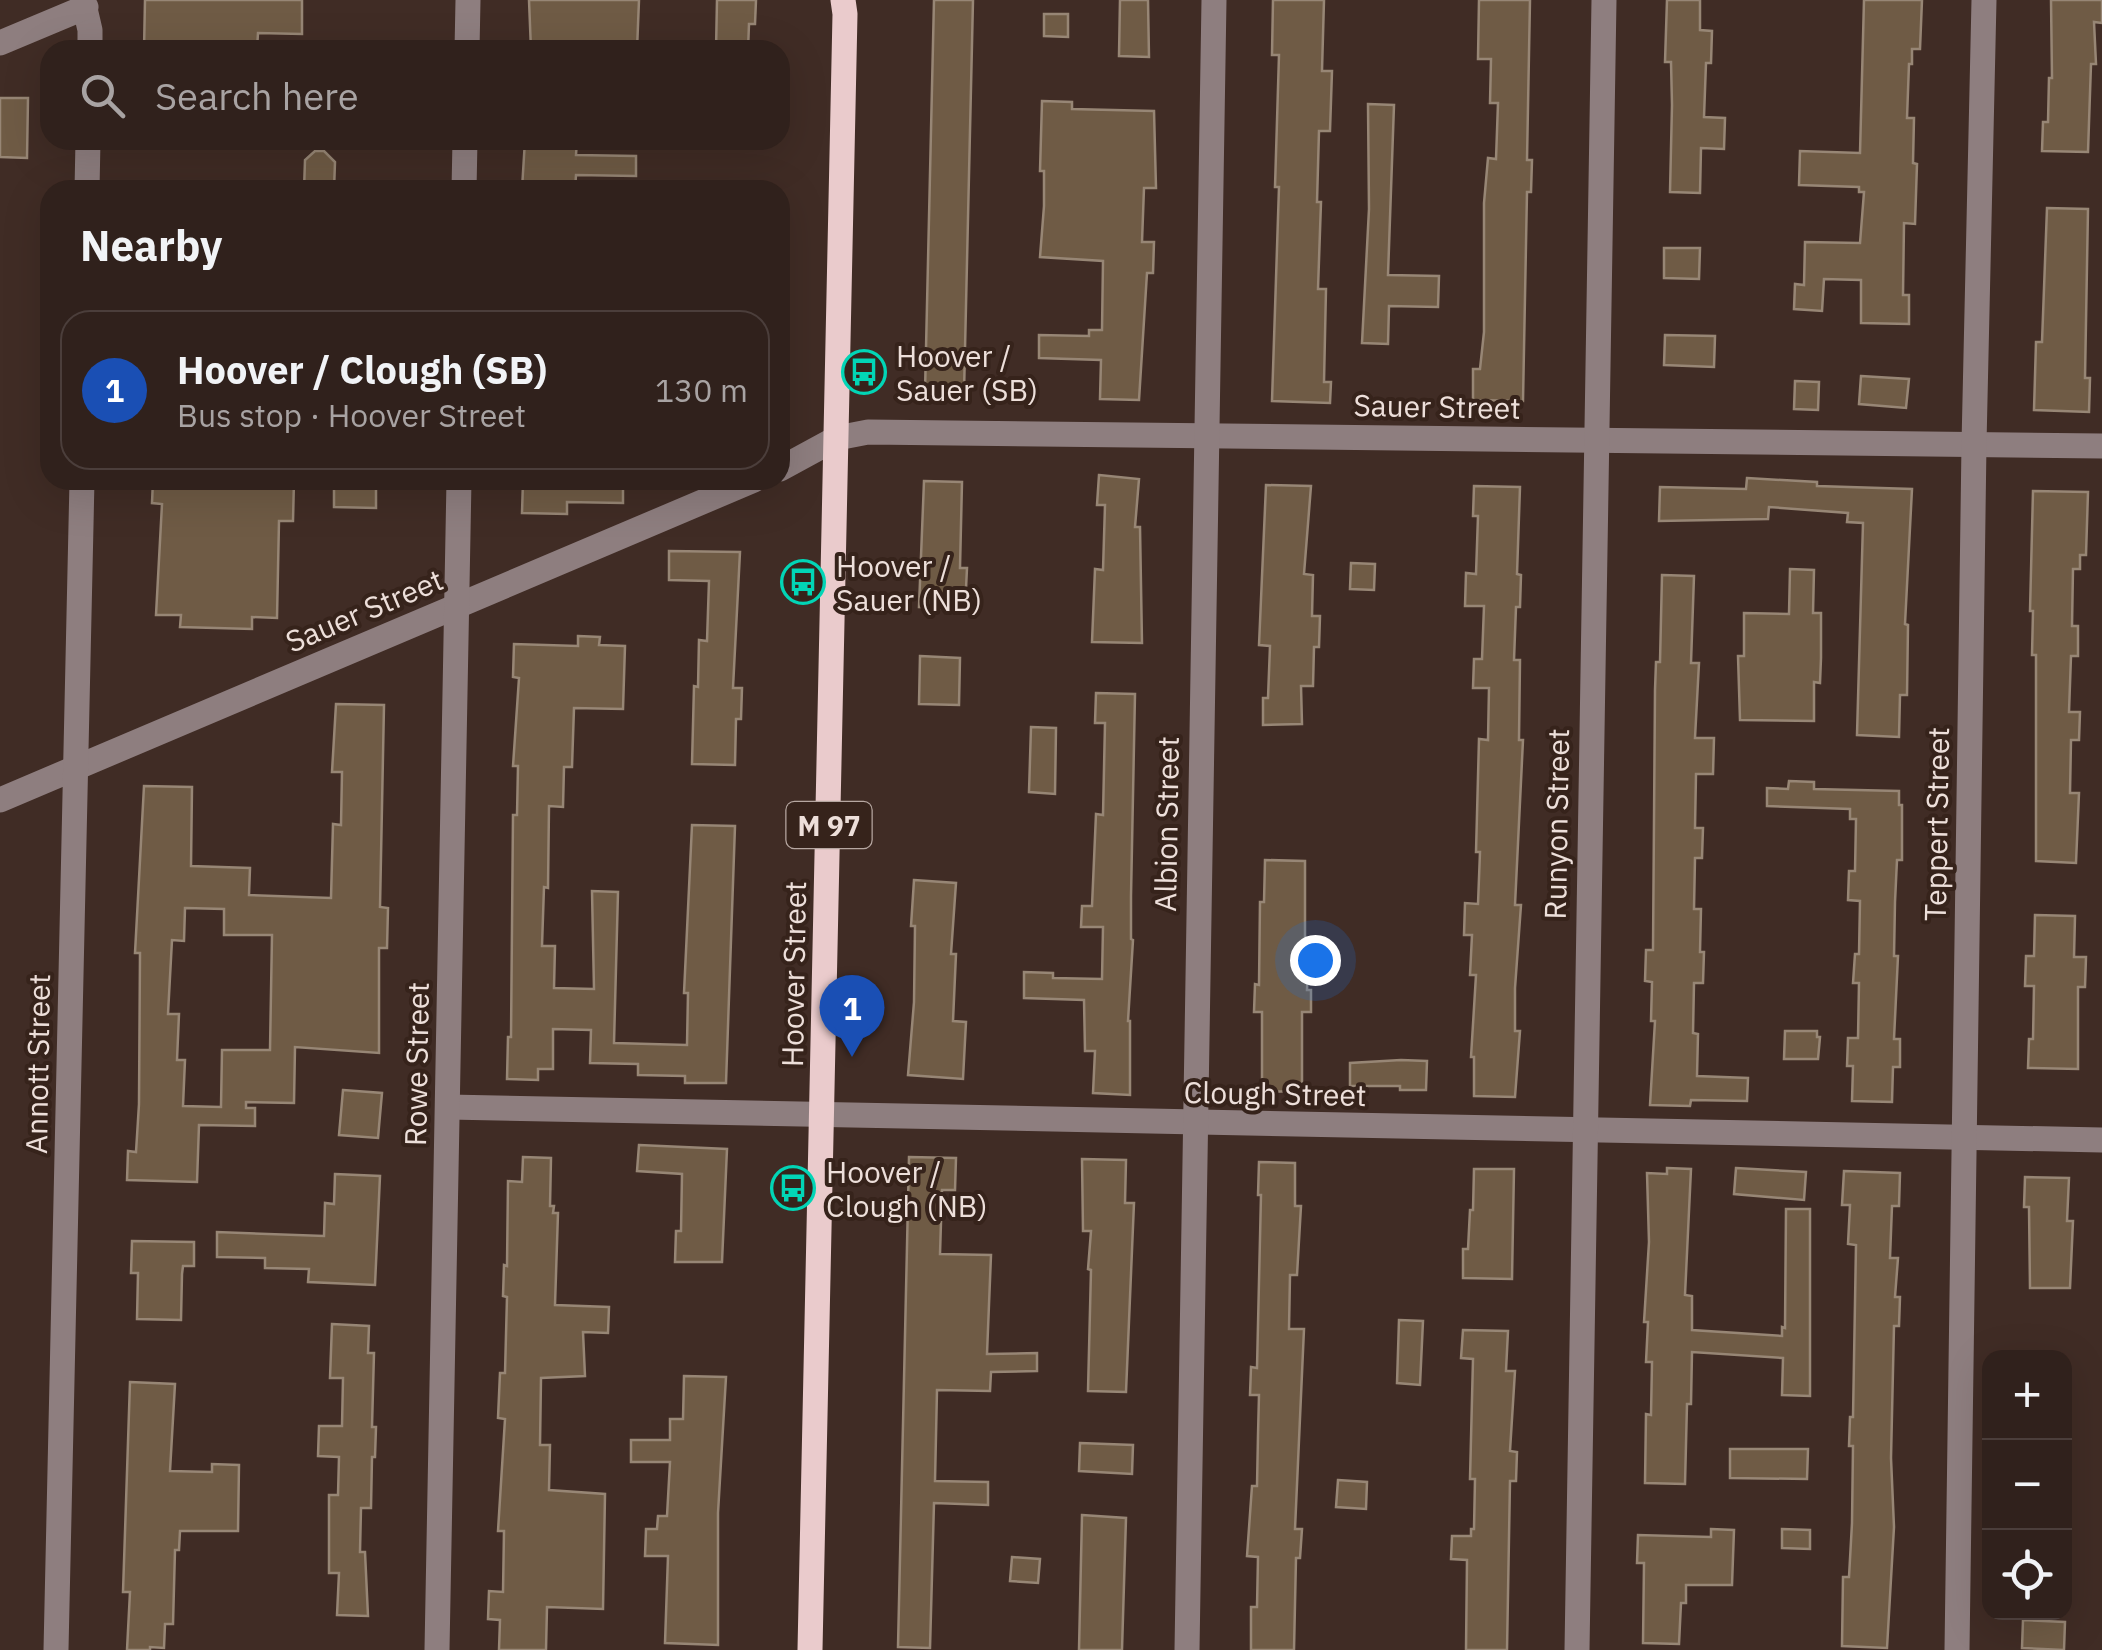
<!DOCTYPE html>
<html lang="en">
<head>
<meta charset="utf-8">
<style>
	:root { --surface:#30211c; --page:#3c2e29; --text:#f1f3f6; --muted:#a8a3a3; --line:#4b3e3b; --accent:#bca0f2 }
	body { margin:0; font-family:"IBM Plex Sans",sans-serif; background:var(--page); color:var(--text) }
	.controls { position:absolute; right:30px; bottom:30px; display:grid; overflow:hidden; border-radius:20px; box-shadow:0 10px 40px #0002 }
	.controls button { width:90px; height:90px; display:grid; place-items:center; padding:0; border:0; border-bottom:2px solid var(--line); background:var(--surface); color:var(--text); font:50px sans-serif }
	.you { position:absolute; left:1315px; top:960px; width:35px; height:35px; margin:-25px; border:8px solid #fff; border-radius:50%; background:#1a73e8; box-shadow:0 0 0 15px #1a73e833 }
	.badge { display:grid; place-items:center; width:65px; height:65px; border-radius:50%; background:var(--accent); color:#fff; font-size:32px; font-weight:700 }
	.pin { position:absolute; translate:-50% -82px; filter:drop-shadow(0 2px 5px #0008) }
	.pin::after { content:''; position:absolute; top:52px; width:35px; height:30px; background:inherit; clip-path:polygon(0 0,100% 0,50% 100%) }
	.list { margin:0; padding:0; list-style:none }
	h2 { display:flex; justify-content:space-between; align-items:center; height:130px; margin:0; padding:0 40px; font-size:42px }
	h2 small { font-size:32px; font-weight:400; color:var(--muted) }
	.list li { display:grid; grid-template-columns:65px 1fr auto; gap:30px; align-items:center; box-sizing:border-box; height:160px; margin:0 20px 20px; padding:0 20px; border:2px solid var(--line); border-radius:30px }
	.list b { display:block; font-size:38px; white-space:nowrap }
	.list p { margin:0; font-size:32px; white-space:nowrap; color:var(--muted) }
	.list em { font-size:32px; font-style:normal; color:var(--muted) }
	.icon { flex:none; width:55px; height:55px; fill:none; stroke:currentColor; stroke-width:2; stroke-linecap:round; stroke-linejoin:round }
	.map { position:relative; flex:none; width:2102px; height:1650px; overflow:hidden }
	.search { position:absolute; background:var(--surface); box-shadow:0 10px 40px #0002; left:40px; top:40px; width:750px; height:110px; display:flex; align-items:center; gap:25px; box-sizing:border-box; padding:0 35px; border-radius:30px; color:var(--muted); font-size:38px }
	.panel { position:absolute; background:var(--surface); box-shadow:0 10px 40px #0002; left:40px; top:180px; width:750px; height:310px; border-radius:30px }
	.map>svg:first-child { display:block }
	.building { fill:#6f5b45; stroke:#978675; stroke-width:2.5; fill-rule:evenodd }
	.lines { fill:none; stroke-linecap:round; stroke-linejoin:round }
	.minor { stroke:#8e7e7f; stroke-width:25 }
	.major { stroke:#eacbcc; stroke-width:25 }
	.labels { text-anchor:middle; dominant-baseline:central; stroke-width:8; stroke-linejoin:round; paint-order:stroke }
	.shield { fill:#36231b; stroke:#b6a7a1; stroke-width:2.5 }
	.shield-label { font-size:28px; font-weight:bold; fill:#eddfda }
	.poi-label { font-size:30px; fill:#eddfda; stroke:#36231b; text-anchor:start }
	.street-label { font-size:30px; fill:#eddfda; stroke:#36231b }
</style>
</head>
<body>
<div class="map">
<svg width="2102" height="1650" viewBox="0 0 2102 1650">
	<rect width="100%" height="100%" fill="#402c25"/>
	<g class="building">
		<polygon points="145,0 302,0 302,34 258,33 257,50 144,50"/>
		<polygon points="529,0 639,0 637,50 531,50"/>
		<polygon points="717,0 756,0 755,24 749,24 748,50 716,50"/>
		<polygon points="934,0 973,0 964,393 925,392"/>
		<polygon points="1120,0 1148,0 1149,57 1119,56"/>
		<polygon points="1273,0 1324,0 1322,71 1332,71 1330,131 1319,131 1317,202 1321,202 1318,289 1326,289 1324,382 1331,382 1330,403 1272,401 1279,187 1275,187 1279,55 1272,55"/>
		<polygon points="1479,0 1530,0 1527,160 1532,160 1531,192 1527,192 1523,401 1473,400 1473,369 1480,369 1484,332 1484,203 1488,158 1496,159 1498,103 1490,103 1491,59 1478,59"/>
		<polygon points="1667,0 1700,0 1700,30 1712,31 1711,63 1706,63 1704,117 1725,118 1724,149 1701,148 1700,193 1670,192 1672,105 1671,62 1665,62"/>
		<polygon points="1864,0 1922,0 1920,49 1912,49 1912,64 1909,64 1907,118 1914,118 1913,163 1917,164 1915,224 1904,223 1903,295 1909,295 1909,324 1861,323 1861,280 1824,279 1822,311 1794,309 1795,284 1804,285 1805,242 1860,243 1864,192 1859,192 1859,187 1799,185 1800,151 1860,153"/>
		<polygon points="2051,0 2102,0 2102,23 2094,22 2096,64 2091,64 2088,152 2042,151 2043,122 2048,122 2049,78 2052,78"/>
		<polygon points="1044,14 1068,14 1068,37 1044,36"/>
		<polygon points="0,98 28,98 27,158 0,157"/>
		<polygon points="1042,101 1072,102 1072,109 1154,111 1156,188 1144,188 1142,242 1154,242 1153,273 1147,273 1139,400 1100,399 1101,360 1039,358 1039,335 1089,336 1089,330 1102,330 1103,261 1040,257 1044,206 1044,171 1040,171"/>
		<polygon points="1368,104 1394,105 1388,275 1439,276 1438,307 1389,306 1388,344 1362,343 1369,209"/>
		<polygon points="525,140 577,140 576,155 636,156 636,176 576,175 575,190 522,189"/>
		<polygon points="315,151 324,151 335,162 334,190 304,190 305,160"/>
		<polygon points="2047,208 2088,209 2085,378 2090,378 2089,412 2034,410 2036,342 2042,342"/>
		<polygon points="1664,248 1700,248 1699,279 1664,278"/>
		<polygon points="1665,335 1715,336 1714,367 1664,365"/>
		<polygon points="1861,376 1909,379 1906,408 1859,404"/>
		<polygon points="1795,381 1819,382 1818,410 1794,409"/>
		<polygon points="1099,475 1139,479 1135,527 1140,527 1142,643 1092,642 1095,569 1103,570 1105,505 1097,505"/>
		<polygon points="1747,478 1817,482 1817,486 1912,489 1905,624 1908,625 1907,695 1900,695 1899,737 1857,735 1863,523 1847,522 1848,513 1769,507 1768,519 1659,521 1660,487 1746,489"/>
		<polygon points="153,480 294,480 293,521 279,521 277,618 252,617 252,629 180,627 181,615 156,615 162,504 152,503"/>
		<polygon points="334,480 376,480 376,508 334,507"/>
		<polygon points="523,481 623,484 623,503 567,502 567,514 522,513"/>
		<polygon points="924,481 962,482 960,568 967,568 965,609 919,607"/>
		<polygon points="1266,485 1311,486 1304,574 1313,575 1312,616 1320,616 1319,647 1314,647 1313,686 1301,686 1302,724 1263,725 1263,698 1268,698 1270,646 1259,645"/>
		<polygon points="1474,486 1520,487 1517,574 1521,575 1520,607 1516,607 1514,660 1520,660 1519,740 1523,740 1515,905 1521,905 1515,988 1515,1031 1520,1031 1515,1097 1474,1096 1474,1057 1471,1057 1476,975 1470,975 1472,935 1464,935 1465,903 1478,904 1480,852 1476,852 1479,739 1488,740 1489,688 1473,688 1474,659 1482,659 1484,606 1465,606 1466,573 1476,574 1478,516 1473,516"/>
		<polygon points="2033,491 2088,492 2086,555 2080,555 2080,569 2073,569 2072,626 2078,626 2078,656 2071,656 2069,712 2080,712 2079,740 2071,740 2070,793 2079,793 2076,863 2036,861 2036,655 2032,655 2033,611 2030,611"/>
		<polygon points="669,551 740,552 733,688 742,688 741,719 736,719 735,765 692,764 694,686 698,687 699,640 707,641 709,581 669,580"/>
		<polygon points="1351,563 1375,564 1374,590 1350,589"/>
		<polygon points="1790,569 1814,570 1813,613 1821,613 1821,658 1820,683 1814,682 1814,721 1740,720 1738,656 1744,656 1744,613 1789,614"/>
		<polygon points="1662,575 1694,576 1691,663 1699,663 1695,738 1714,738 1713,774 1696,774 1695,828 1703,828 1702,858 1695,858 1694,909 1701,909 1700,952 1704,952 1703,983 1694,983 1693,1033 1698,1034 1697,1076 1748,1078 1747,1101 1691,1100 1690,1106 1650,1105 1655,1021 1651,1021 1652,982 1645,981 1646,950 1653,950 1655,690 1656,662 1660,662"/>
		<polygon points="578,636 600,637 599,645 625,646 623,709 574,708 572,767 564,767 563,807 549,806 548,888 544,887 542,946 555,946 554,988 594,989 592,891 618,892 614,1043 687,1045 688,993 684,993 692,825 735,826 726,1083 685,1083 685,1076 638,1075 638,1064 590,1063 591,1030 553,1029 553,1069 538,1069 538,1080 507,1079 508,1037 511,1037 513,815 517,815 518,766 513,766 519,678 513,677 514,644 578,646"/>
		<polygon points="920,656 960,658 959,705 919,704"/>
		<polygon points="1096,693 1135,694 1131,896 1131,939 1133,940 1128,1021 1130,1021 1130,1095 1093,1093 1095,1051 1085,1051 1084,1000 1024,998 1024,972 1053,973 1053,978 1102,979 1103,927 1081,927 1082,906 1092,906 1096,814 1103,815 1105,723 1095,723"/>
		<path d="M336 704 384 705 380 907 388 908 387 948H379V1053L295 1047 294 1103 246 1102V1108H255V1126L199 1125 197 1182 127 1180 128 1151 136 1152 139 1104 140 953H135L144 786 192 787 191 866 250 868 249 895 331 898 333 824 341 825 342 772H332ZM185 908 224 909V935H272L270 1050H222L221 1107 183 1106 185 1060H177L179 1014H168L172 940 184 941Z"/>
		<polygon points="1031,727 1056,728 1055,794 1029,792"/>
		<polygon points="1789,781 1814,782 1814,789 1899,791 1899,805 1902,805 1902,860 1897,860 1895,902 1894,956 1898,956 1894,1039 1900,1039 1900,1067 1893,1067 1892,1102 1852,1101 1853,1066 1847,1066 1848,1038 1858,1038 1859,983 1853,983 1855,954 1859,954 1860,901 1848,900 1849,871 1855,871 1856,819 1850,819 1850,809 1767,806 1767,788 1788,789"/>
		<polygon points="1265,860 1305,861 1305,944 1309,945 1307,990 1311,990 1311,1012 1302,1012 1302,1091 1262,1092 1262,1012 1254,1012 1255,984 1259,985 1260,902 1264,902"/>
		<polygon points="914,880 956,883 951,954 956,954 953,1021 966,1022 963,1079 908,1075 914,1002 915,926 911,926"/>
		<polygon points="2035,915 2075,916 2074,957 2086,957 2085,987 2078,987 2078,1069 2028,1068 2029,1039 2033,1039 2034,986 2025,986 2026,956 2034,956"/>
		<polygon points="1785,1031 1817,1031 1817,1037 1820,1037 1818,1059 1784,1059"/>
		<polygon points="1401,1060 1427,1061 1426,1090 1400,1090 1400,1086 1350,1086 1350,1063"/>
		<polygon points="343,1090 382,1093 378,1138 339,1135"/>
		<polygon points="639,1145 727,1149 722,1262 675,1262 676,1231 681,1231 682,1174 637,1171"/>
		<polygon points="523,1157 551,1158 550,1206 554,1206 553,1213 558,1213 555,1305 609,1307 608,1333 583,1332 585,1376 541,1378 540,1445 550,1445 549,1490 605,1494 603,1609 547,1607 546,1650 499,1650 500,1620 488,1619 489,1591 503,1592 504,1531 498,1531 505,1419 498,1418 500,1373 505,1373 507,1297 503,1296 504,1265 507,1266 508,1181 522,1182"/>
		<polygon points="909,1157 956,1158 955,1190 942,1190 940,1254 991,1255 987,1354 1037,1353 1037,1371 991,1372 990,1391 937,1390 935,1481 988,1482 988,1505 934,1503 930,1648 898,1647"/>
		<polygon points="1082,1159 1126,1160 1125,1203 1134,1203 1126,1392 1088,1391 1091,1270 1088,1269 1091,1231 1083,1231"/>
		<polygon points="1259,1162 1295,1163 1295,1206 1301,1206 1297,1275 1290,1275 1289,1329 1304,1329 1295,1529 1302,1529 1300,1558 1296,1558 1294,1650 1251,1650 1251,1607 1257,1607 1258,1557 1247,1556 1252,1486 1257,1486 1258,1435 1259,1395 1250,1395 1251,1367 1257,1368 1261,1195 1258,1195"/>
		<polygon points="1667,1168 1691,1169 1685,1295 1692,1296 1692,1330 1782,1336 1782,1327 1785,1328 1786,1209 1810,1209 1810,1396 1782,1395 1783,1358 1692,1352 1691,1404 1687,1404 1685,1484 1645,1483 1646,1414 1651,1415 1652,1362 1646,1362 1648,1322 1644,1322 1649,1242 1647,1173 1667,1174"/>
		<polygon points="1736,1168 1806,1172 1804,1200 1734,1194"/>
		<polygon points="1474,1169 1514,1169 1512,1279 1463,1278 1463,1249 1468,1249 1470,1210 1473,1210"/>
		<polygon points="1844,1171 1900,1173 1899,1206 1892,1206 1890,1258 1898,1258 1895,1297 1900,1297 1899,1326 1894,1326 1891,1458 1894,1527 1887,1648 1842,1646 1843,1577 1849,1577 1852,1523 1853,1446 1849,1446 1850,1417 1853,1417 1856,1245 1848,1244 1850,1205 1842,1205"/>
		<polygon points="335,1174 380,1176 375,1285 308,1282 309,1269 265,1268 265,1258 217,1257 217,1232 324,1236 325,1203 334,1204"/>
		<polygon points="2025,1177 2069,1178 2067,1221 2073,1221 2070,1288 2030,1288 2029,1207 2024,1207"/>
		<polygon points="132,1241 194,1242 194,1266 183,1266 182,1274 181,1320 137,1319 138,1273 131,1273"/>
		<polygon points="1399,1320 1423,1321 1420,1385 1397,1383"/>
		<polygon points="332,1324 369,1326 368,1353 374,1353 372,1427 376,1427 375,1457 372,1457 371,1508 361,1508 360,1552 365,1552 368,1616 337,1615 339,1573 329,1573 329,1495 338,1495 339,1457 318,1456 319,1426 342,1426 343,1378 330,1378"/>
		<polygon points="1463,1330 1508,1331 1506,1371 1515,1371 1510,1451 1517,1452 1516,1481 1510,1481 1507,1650 1466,1650 1467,1560 1451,1559 1452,1536 1471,1536 1471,1529 1474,1529 1475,1479 1470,1479 1473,1359 1461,1358"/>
		<polygon points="684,1376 726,1377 718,1513 718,1645 665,1643 668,1556 645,1556 646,1529 657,1529 658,1516 667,1516 670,1462 631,1462 631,1440 670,1440 670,1419 683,1419"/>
		<polygon points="130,1382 175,1384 170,1471 212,1472 212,1464 239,1465 238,1531 180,1531 179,1550 175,1550 173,1624 165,1624 164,1648 150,1647 150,1650 127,1650 130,1592 123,1592"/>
		<polygon points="1080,1443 1133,1445 1132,1474 1079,1471"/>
		<polygon points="1730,1449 1808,1449 1807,1479 1730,1478"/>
		<polygon points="1338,1480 1367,1482 1366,1509 1336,1507"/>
		<polygon points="1082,1515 1126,1518 1122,1650 1079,1650"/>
		<polygon points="1711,1529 1734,1530 1732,1585 1686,1585 1686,1603 1681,1603 1679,1644 1643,1643 1644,1563 1637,1563 1638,1535 1711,1537"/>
		<polygon points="1782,1529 1810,1530 1810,1549 1782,1548"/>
		<polygon points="1012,1557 1040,1559 1038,1583 1010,1581"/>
		<polygon points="2023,1620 2065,1622 2064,1650 2022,1648"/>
	</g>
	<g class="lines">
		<g class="minor">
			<polyline points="83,0 90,30 90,50"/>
			<polyline points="0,43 86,7"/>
			<polyline points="467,50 468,0"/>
			<polyline points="87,190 88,140"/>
			<polyline points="464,190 465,140"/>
			<polyline points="780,469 837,438 868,432 2102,446"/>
			<polyline points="0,800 754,480"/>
			<polyline points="448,1107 2102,1140"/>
			<polyline points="56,1650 82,480"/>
			<polyline points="437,1650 459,480"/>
			<polyline points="1187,1650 1214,0"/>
			<polyline points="1577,1650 1604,0"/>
			<polyline points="1957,1650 1974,444 1984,0"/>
		</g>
		<polyline class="major" points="810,1650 845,14 843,0"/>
	</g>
	<defs>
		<g id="bus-ring" transform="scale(2.25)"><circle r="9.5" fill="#36231b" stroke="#02d5b6" stroke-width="1.5"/><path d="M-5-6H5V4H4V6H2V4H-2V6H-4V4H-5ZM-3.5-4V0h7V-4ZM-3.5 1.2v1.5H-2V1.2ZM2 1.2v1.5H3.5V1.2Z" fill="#02d5b6"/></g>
	</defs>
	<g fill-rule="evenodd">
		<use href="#bus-ring" x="864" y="372"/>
		<use href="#bus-ring" x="803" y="582"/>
		<use href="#bus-ring" x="793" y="1188"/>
	</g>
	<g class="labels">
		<rect class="shield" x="786.5" y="802" width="85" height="46" rx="8"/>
		<g class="shield-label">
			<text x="829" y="825">M 97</text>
		</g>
		<g class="poi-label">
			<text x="896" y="355">Hoover /<tspan x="896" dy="34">Sauer (SB)</tspan></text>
			<text x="836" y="565">Hoover /<tspan x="836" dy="34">Sauer (NB)</tspan></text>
			<text x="826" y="1171">Hoover /<tspan x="826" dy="34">Clough (NB)</tspan></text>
		</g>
		<g class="street-label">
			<text transform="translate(1437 406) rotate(1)">Sauer Street</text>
			<text transform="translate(364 610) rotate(-23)">Sauer Street</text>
			<text transform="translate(1166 824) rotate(-89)">Albion Street</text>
			<text transform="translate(1556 824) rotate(-89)">Runyon Street</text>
			<text transform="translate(1936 824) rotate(-89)">Teppert Street</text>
			<text transform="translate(793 974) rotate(-89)">Hoover Street</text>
			<text transform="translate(37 1064) rotate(-89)">Annott Street</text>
			<text transform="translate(416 1064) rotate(-89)">Rowe Street</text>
			<text transform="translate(1275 1093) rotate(1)">Clough Street</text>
		</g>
	</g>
</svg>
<div class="controls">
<button>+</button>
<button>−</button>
<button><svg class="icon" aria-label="locate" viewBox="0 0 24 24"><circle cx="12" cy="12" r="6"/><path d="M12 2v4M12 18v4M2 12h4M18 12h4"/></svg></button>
</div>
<div class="you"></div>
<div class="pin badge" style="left:852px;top:1057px;background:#1a4fb4">1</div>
<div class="search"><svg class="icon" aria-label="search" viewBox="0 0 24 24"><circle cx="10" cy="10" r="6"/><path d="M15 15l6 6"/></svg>Search here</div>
<section class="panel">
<h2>Nearby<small></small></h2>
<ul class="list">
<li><span class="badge" style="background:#1a4fb4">1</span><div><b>Hoover / Clough (SB)</b><p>Bus stop · Hoover Street</p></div><em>130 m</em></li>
</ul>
</section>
</div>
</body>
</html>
